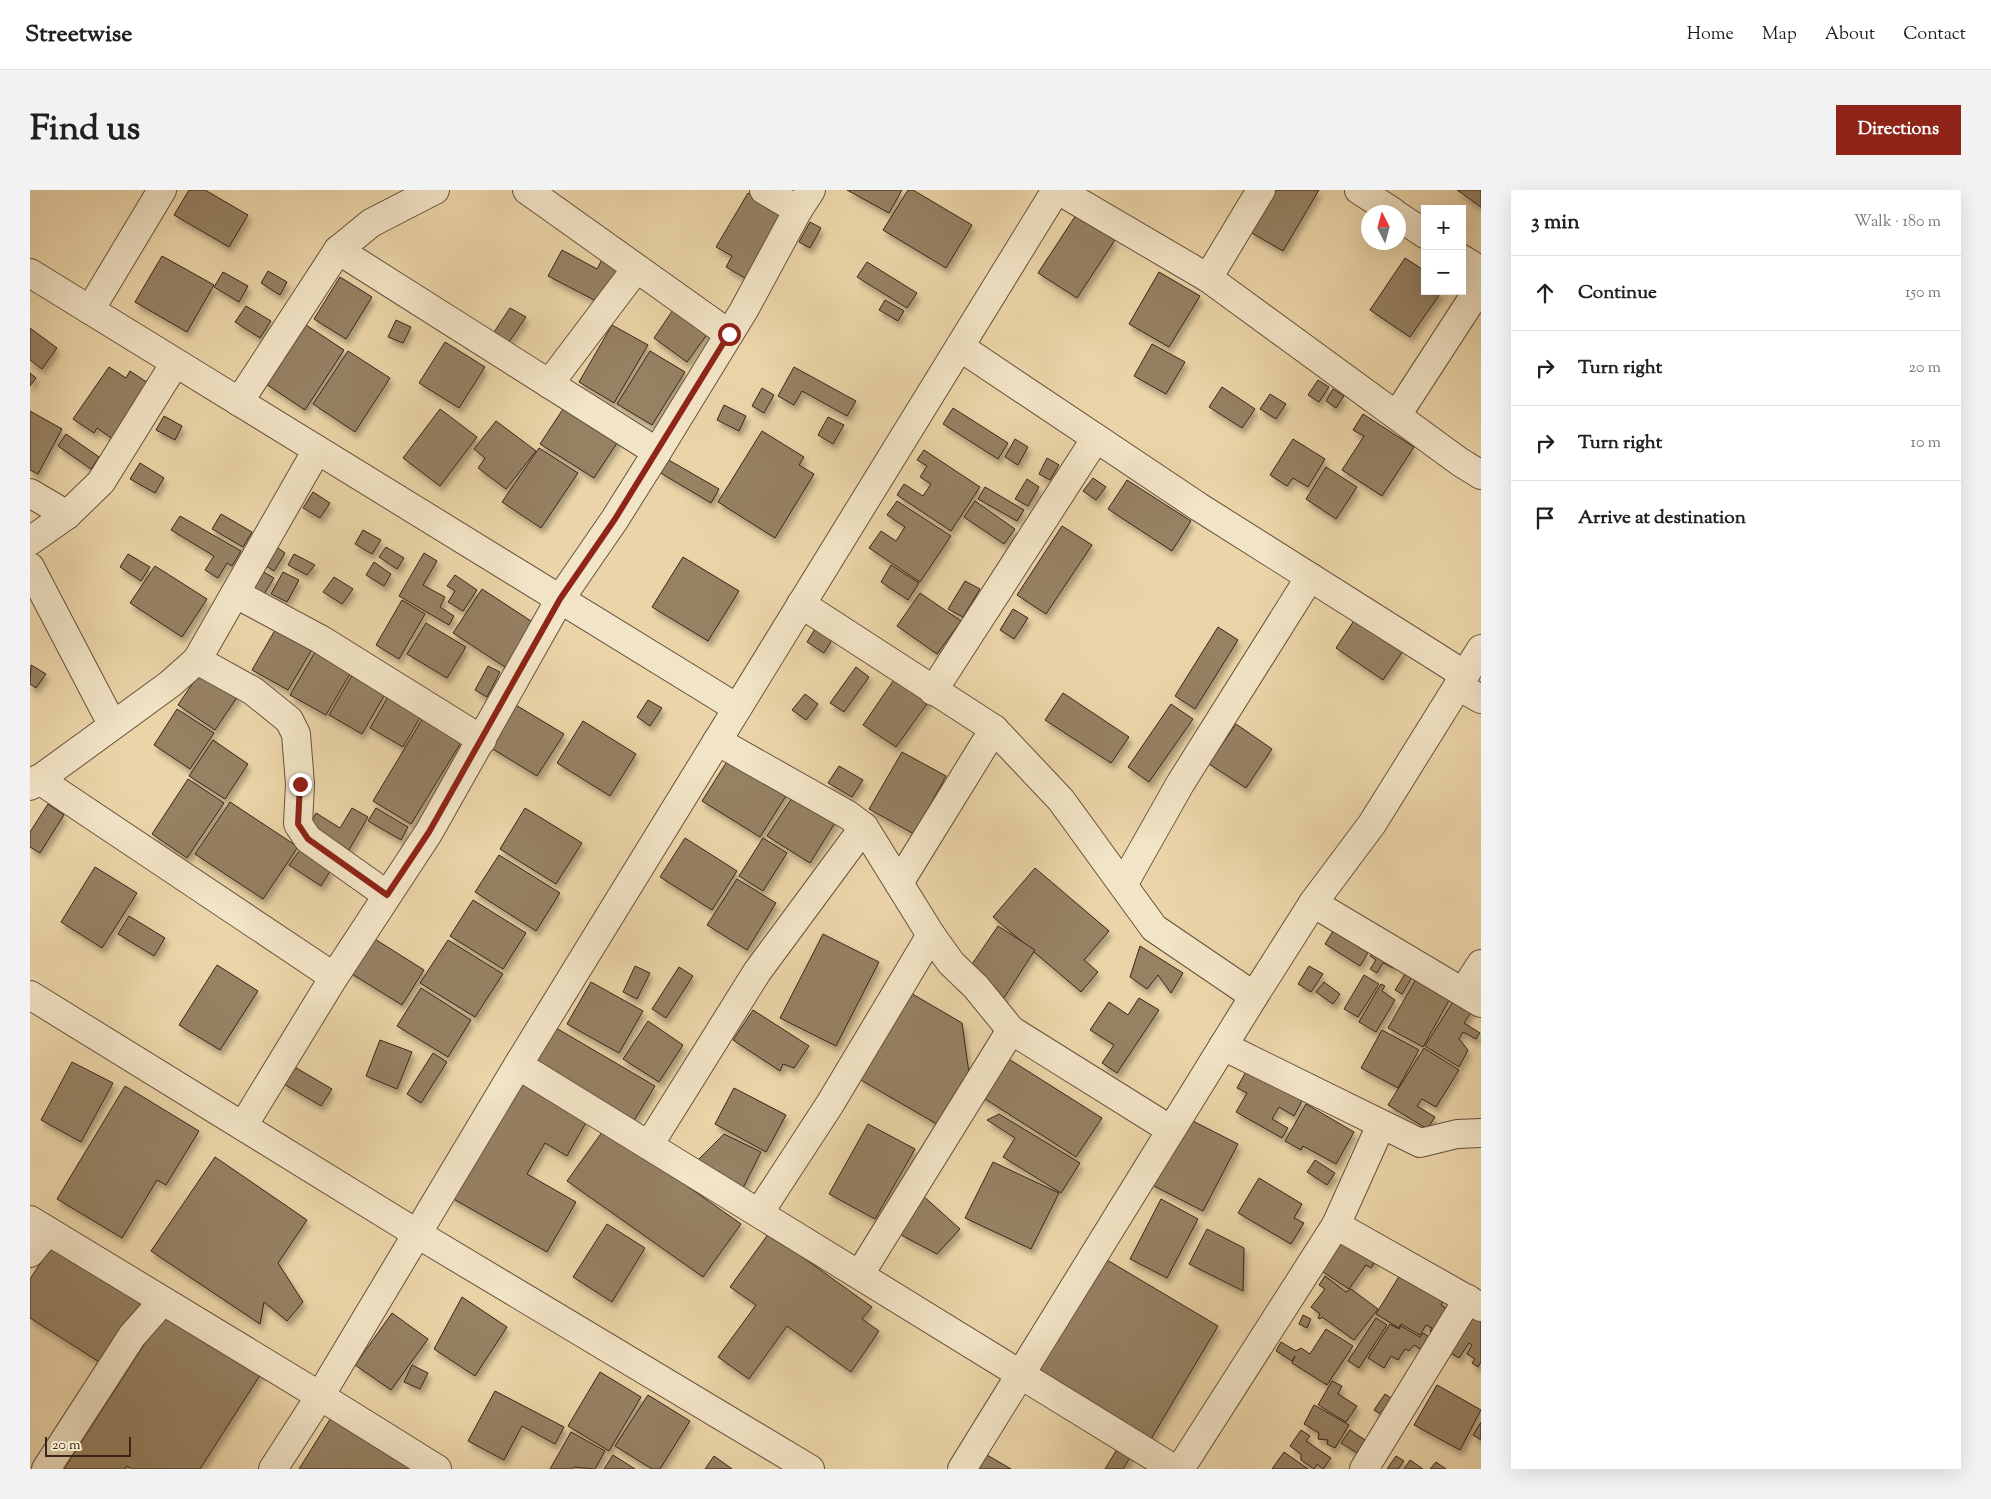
<!DOCTYPE html>
<html lang="en">
<head>
<meta charset="utf-8">
<style>
	:root { --surface:#fff; --page:#f2f2f2; --text:#202124; --muted:#757577; --line:#e0e0e0; --accent:#8f2418 }
	body { margin:0; font-family:"Sorts Mill Goudy",serif; background:var(--page); color:var(--text) }
	.controls { position:absolute; right:15px; top:15px; display:grid; overflow:hidden; border-radius:0px; box-shadow:0 5px 20px #0002 }
	.controls button { width:45px; height:45px; display:grid; place-items:center; padding:0; border:0; border-bottom:1px solid var(--line); background:var(--surface); color:var(--text); font:25px sans-serif }
	.compass { position:absolute; left:1331px; top:15px; width:45px; height:45px; border-radius:50%; background:var(--surface); box-shadow:0 5px 20px #0002; rotate:354deg }
	.scale { position:absolute; left:15px; bottom:12px; width:86px; box-sizing:border-box; padding-left:5px; border:2px solid #3a2519; border-top:0; font-size:14px; line-height:18px; white-space:nowrap; color:#3a2519; -webkit-text-stroke:4px #f2e4c6; paint-order:stroke }
	.stop { position:absolute; width:15px; height:15px; margin:-11px; border:4px solid #8f2418; border-radius:50%; background:#fff }
	.stop.end { background:#8f2418; border-color:#fff; box-shadow:0 1px 5px #0008 }
	.list { margin:0; padding:0; list-style:none }
	h2 { display:flex; justify-content:space-between; align-items:center; height:65px; margin:0; padding:0 20px; font-size:21px }
	h2 small { font-size:16px; font-weight:400; color:var(--muted) }
	.list li { display:grid; grid-template-columns:32px 1fr auto; gap:15px; align-items:center; box-sizing:border-box; height:75px; padding:0 20px; border-top:1px solid var(--line) }
	.list b { display:block; font-size:19px; white-space:nowrap }
	.list em { font-size:16px; font-style:normal; color:var(--muted) }
	.icon { flex:none; width:28px; height:28px; fill:none; stroke:currentColor; stroke-width:2; stroke-linecap:round; stroke-linejoin:round }
	.map { position:relative; flex:none; width:1451px; height:1279px; overflow:hidden; border-radius:0px }
	header { display:flex; align-items:center; gap:30px; box-sizing:border-box; height:70px; padding:0 25px; background:var(--surface); border-bottom:1px solid var(--line) }
	header strong { font-size:24px }
	nav { display:flex; gap:28px; margin-inline-start:auto; font-size:18px }
	.intro { display:flex; align-items:center; justify-content:space-between; box-sizing:border-box; height:120px; padding:0 30px }
	h1 { margin:0; font-size:35px }
	.button { padding:12px 22px; border-radius:0px; background:var(--accent); color:#fff; font-size:18px; font-weight:700 }
	main { display:flex; gap:30px; padding:0 30px }
	aside { flex:1; background:var(--surface); border-radius:0px; box-shadow:0 5px 20px #0002 }
	.map>svg:first-child { display:block }
	.building { fill:#968163; stroke:#3a2519; filter:url(#shadow) }
	.lines { fill:none; stroke-linecap:round; stroke-linejoin:round }
	.street-casing { stroke:#66513d; stroke-width:30 }
	.street { stroke:#f2e4c6; stroke-width:28 }
	.route { stroke:#8f2418; stroke-width:6 }
</style>
</head>
<body>
<header>
<strong>Streetwise</strong>
<nav><a>Home</a><a>Map</a><a>About</a><a>Contact</a></nav>
</header>
<div class="intro"><h1>Find us</h1><a class="button">Directions</a></div>
<main>
<div class="map">
<svg width="1451" height="1279" viewBox="0 0 1451 1279">
	<defs>
		<filter id="shadow"><feDropShadow dx="3" dy="5.5" stdDeviation="2.5" flood-color="#0004"/></filter>
	</defs>
	<rect width="100%" height="100%" fill="#ebd5a8"/>
	<filter id="stains"><feTurbulence type="fractalNoise" baseFrequency=".004" numOctaves="4"/><feColorMatrix values="0 0 0 0 .2 0 0 0 0 .09 0 0 0 0 .02 0 0 0 .5 -.17"/></filter>
	<radialGradient id="worn" r=".72"><stop offset=".6" stop-color="#630" stop-opacity="0"/><stop offset="1" stop-color="#630" stop-opacity=".3"/></radialGradient>
	<g class="building">
		<polygon points="159,0 175,0 218,25 199,57 144,25"/>
		<polygon points="817,0 872,0 859,23"/>
		<polygon points="878,0 883,0 942,35 916,78 853,40"/>
		<polygon points="1245,0 1289,0 1253,61 1220,42"/>
		<polygon points="1427,0 1451,0 1451,17"/>
		<polygon points="718,3 753,23 715,88 696,77 702,66 686,57"/>
		<polygon points="1046,25 1085,50 1047,108 1008,83"/>
		<polygon points="780,32 791,38 780,58 769,52"/>
		<polygon points="532,60 567,79 574,66 591,75 570,113 518,86"/>
		<polygon points="132,66 184,95 157,142 105,112"/>
		<polygon points="1375,68 1395,81 1395,101 1412,101 1380,147 1340,120"/>
		<polygon points="837,72 887,103 877,118 827,87"/>
		<polygon points="238,81 257,92 250,105 231,93"/>
		<polygon points="193,82 218,96 209,112 184,97"/>
		<polygon points="1129,82 1170,106 1139,157 1099,134"/>
		<polygon points="310,87 342,107 316,149 284,129"/>
		<polygon points="855,110 874,121 868,131 849,120"/>
		<polygon points="647,114 681,139 657,172 624,148"/>
		<polygon points="216,116 241,131 230,148 205,132"/>
		<polygon points="480,118 496,127 479,152 464,142"/>
		<polygon points="366,130 381,137 373,153 358,147"/>
		<polygon points="276,135 314,160 275,220 236,194"/>
		<polygon points="582,135 618,155 584,213 549,192"/>
		<polygon points="0,138 27,158 12,179 0,170"/>
		<polygon points="415,152 455,177 429,218 389,193"/>
		<polygon points="1122,154 1155,172 1136,204 1104,186"/>
		<polygon points="318,161 360,188 325,242 283,214"/>
		<polygon points="620,161 655,182 622,235 587,214"/>
		<polygon points="79,177 96,188 100,181 121,195 83,249 67,238 64,243 43,229"/>
		<polygon points="764,177 826,211 817,226 772,201 764,215 748,206"/>
		<polygon points="0,183 6,188 0,196"/>
		<polygon points="1288,190 1299,197 1289,212 1278,205"/>
		<polygon points="1192,197 1225,219 1212,238 1179,217"/>
		<polygon points="732,198 744,205 734,223 722,216"/>
		<polygon points="1303,199 1314,206 1306,218 1296,211"/>
		<polygon points="1240,204 1256,214 1246,229 1230,219"/>
		<polygon points="537,213 591,247 564,288 510,254"/>
		<polygon points="694,215 716,226 709,241 687,230"/>
		<polygon points="923,218 978,253 968,269 913,234"/>
		<polygon points="410,219 447,247 410,296 373,268"/>
		<polygon points="0,221 32,239 8,284 0,280"/>
		<polygon points="1333,224 1384,257 1352,306 1312,280 1334,246 1323,240"/>
		<polygon points="134,226 152,236 145,250 126,240"/>
		<polygon points="798,227 814,235 803,254 788,245"/>
		<polygon points="466,231 506,261 476,299 448,278 455,268 444,259"/>
		<polygon points="732,241 774,267 769,275 784,284 745,348 688,312"/>
		<polygon points="36,244 69,267 61,279 28,256"/>
		<polygon points="985,249 998,257 988,275 975,267"/>
		<polygon points="1263,249 1295,269 1278,297 1263,288 1257,296 1240,285"/>
		<polygon points="509,258 548,283 511,338 472,312"/>
		<polygon points="894,260 950,297 921,341 867,305 874,294 893,306 901,294 890,287 897,276 887,270"/>
		<polygon points="1017,268 1029,275 1020,290 1009,284"/>
		<polygon points="637,269 689,299 681,313 629,282"/>
		<polygon points="110,273 134,288 125,303 100,289"/>
		<polygon points="1296,277 1327,297 1306,329 1276,309"/>
		<polygon points="1063,288 1076,297 1066,310 1053,301"/>
		<polygon points="997,289 1009,297 998,316 985,309"/>
		<polygon points="1097,290 1161,331 1142,361 1078,319"/>
		<polygon points="955,297 994,320 987,331 948,309"/>
		<polygon points="283,302 300,313 290,328 273,318"/>
		<polygon points="867,311 921,346 890,392 839,358 851,341 866,351 875,337 857,325"/>
		<polygon points="945,311 985,339 974,354 934,327"/>
		<polygon points="191,324 222,342 213,357 182,339"/>
		<polygon points="150,326 211,361 202,376 197,373 188,388 175,380 184,366 141,340"/>
		<polygon points="1032,336 1062,355 1016,424 987,405"/>
		<polygon points="333,340 351,350 342,364 325,354"/>
		<polygon points="245,356 255,363 244,381 233,374"/>
		<polygon points="356,357 374,368 367,379 349,367"/>
		<polygon points="394,363 407,371 393,395 415,407 410,417 424,426 419,435 369,406"/>
		<polygon points="98,364 120,377 111,391 90,377"/>
		<polygon points="264,364 285,375 277,385 258,375"/>
		<polygon points="653,367 709,401 678,451 622,417"/>
		<polygon points="344,372 361,384 354,396 336,385"/>
		<polygon points="861,375 889,393 878,410 851,392"/>
		<polygon points="125,376 177,409 152,447 100,413"/>
		<polygon points="232,381 244,388 234,404 222,397"/>
		<polygon points="253,382 269,390 257,412 241,404"/>
		<polygon points="425,385 447,400 433,421 418,412 425,401 417,396"/>
		<polygon points="304,387 323,399 312,414 293,402"/>
		<polygon points="935,391 950,399 933,427 918,419"/>
		<polygon points="452,399 504,433 475,477 423,443"/>
		<polygon points="890,403 931,431 907,464 867,436"/>
		<polygon points="372,410 395,424 369,469 346,455"/>
		<polygon points="983,419 998,428 984,449 970,440"/>
		<polygon points="1325,429 1373,461 1353,490 1306,458"/>
		<polygon points="396,433 436,457 417,488 377,464"/>
		<polygon points="248,435 284,456 258,500 222,480"/>
		<polygon points="1188,437 1208,450 1165,519 1145,506"/>
		<polygon points="785,439 802,450 794,463 777,452"/>
		<polygon points="288,457 324,477 296,525 260,505"/>
		<polygon points="1,475 16,484 6,498 0,494"/>
		<polygon points="458,476 470,482 457,507 445,500"/>
		<polygon points="826,477 839,487 814,522 800,513"/>
		<polygon points="173,478 210,503 185,540 148,515"/>
		<polygon points="870,481 904,504 866,557 833,535"/>
		<polygon points="324,482 357,501 332,544 299,525"/>
		<polygon points="1033,503 1099,547 1081,573 1015,530"/>
		<polygon points="775,504 788,514 776,530 762,520"/>
		<polygon points="359,505 392,524 373,557 340,538"/>
		<polygon points="618,510 632,518 620,536 607,527"/>
		<polygon points="484,514 534,544 507,586 458,556"/>
		<polygon points="1141,514 1163,529 1119,592 1098,577"/>
		<polygon points="147,519 184,543 160,579 124,555"/>
		<polygon points="393,528 432,551 381,634 343,611"/>
		<polygon points="553,531 606,564 580,606 527,573"/>
		<polygon points="1206,534 1242,559 1216,598 1179,574"/>
		<polygon points="183,550 218,574 195,609 159,586"/>
		<polygon points="703,562 761,598 730,647 672,611"/>
		<polygon points="872,562 916,586 884,644 839,619"/>
		<polygon points="809,576 833,590 822,607 798,593"/>
		<polygon points="158,589 194,613 157,668 122,644"/>
		<polygon points="766,602 808,628 780,673 737,646"/>
		<polygon points="200,612 268,657 233,709 165,664"/>
		<polygon points="18,614 34,625 10,663 0,657 0,642"/>
		<polygon points="322,618 338,627 319,660 279,636 286,623 310,638"/>
		<polygon points="346,618 378,637 371,650 338,631"/>
		<polygon points="495,618 552,653 526,694 470,659"/>
		<polygon points="655,648 707,681 682,720 630,687"/>
		<polygon points="733,648 757,663 733,701 709,686"/>
		<polygon points="270,660 301,680 291,696 259,675"/>
		<polygon points="469,665 530,703 506,741 445,702"/>
		<polygon points="65,677 107,703 72,758 31,732"/>
		<polygon points="1005,678 1079,741 1054,770 1068,782 1051,802 963,727"/>
		<polygon points="707,689 746,713 717,760 677,735"/>
		<polygon points="443,710 496,743 473,779 420,746"/>
		<polygon points="99,726 135,748 124,766 88,744"/>
		<polygon points="968,736 1005,760 970,814 938,780"/>
		<polygon points="1303,741 1338,763 1330,776 1295,754"/>
		<polygon points="793,744 849,772 806,856 750,828"/>
		<polygon points="340,746 394,780 372,815 317,781"/>
		<polygon points="418,750 473,784 445,827 390,793"/>
		<polygon points="1110,756 1153,783 1141,803 1128,785 1117,799 1100,787"/>
		<polygon points="1343,761 1366,773 1363,778 1353,773 1347,783 1340,779 1346,770 1340,766"/>
		<polygon points="187,775 228,801 190,860 149,835"/>
		<polygon points="605,776 620,783 607,809 593,802"/>
		<polygon points="1279,776 1293,784 1281,802 1268,794"/>
		<polygon points="1371,776 1384,784 1372,804 1365,800 1375,784 1368,780"/>
		<polygon points="649,777 663,786 636,828 622,819"/>
		<polygon points="1334,785 1349,794 1328,827 1314,819"/>
		<polygon points="1386,789 1422,805 1393,857 1358,838"/>
		<polygon points="561,792 613,821 589,863 537,834"/>
		<polygon points="1294,792 1310,804 1303,814 1286,802"/>
		<polygon points="1351,794 1355,796 1352,801 1365,810 1346,842 1329,832"/>
		<polygon points="391,798 441,830 418,867 367,836"/>
		<polygon points="879,802 932,833 940,890 912,937 829,889"/>
		<polygon points="1426,807 1444,818 1434,833 1450,843 1446,849 1433,842 1429,849 1438,860 1429,877 1395,856"/>
		<polygon points="1109,808 1129,820 1087,883 1072,873 1084,855 1060,840 1079,812 1098,825"/>
		<polygon points="723,820 779,856 764,878 753,874 750,881 703,850"/>
		<polygon points="618,831 653,855 629,892 593,869"/>
		<polygon points="521,835 625,896 602,934 499,873"/>
		<polygon points="1352,840 1389,860 1368,898 1331,878"/>
		<polygon points="350,850 382,862 367,899 336,886"/>
		<polygon points="1394,858 1429,880 1406,917 1392,909 1387,916 1405,927 1397,939 1358,915"/>
		<polygon points="403,863 417,872 391,913 377,904"/>
		<polygon points="974,866 1072,928 1046,967 949,905"/>
		<polygon points="42,872 83,893 51,952 11,930"/>
		<polygon points="263,876 302,899 291,916 252,893"/>
		<polygon points="1218,878 1273,909 1264,926 1249,917 1242,929 1258,938 1252,948 1206,922 1217,903 1207,898"/>
		<polygon points="488,890 558,929 537,966 515,953 497,984 546,1012 517,1062 420,1007"/>
		<polygon points="95,896 169,941 136,995 127,990 92,1048 27,1009"/>
		<polygon points="704,898 756,925 736,962 685,934"/>
		<polygon points="1276,914 1324,942 1306,974 1273,956 1271,960 1255,951"/>
		<polygon points="969,924 1050,973 1031,1003 973,967 985,948 957,930"/>
		<polygon points="1155,927 1208,954 1173,1021 1120,994"/>
		<polygon points="838,934 885,959 845,1029 799,1004"/>
		<polygon points="575,938 711,1034 673,1087 537,991"/>
		<polygon points="694,944 731,962 713,998 664,974"/>
		<polygon points="185,967 277,1030 248,1073 273,1112 257,1131 234,1112 230,1134 121,1061"/>
		<polygon points="1285,970 1305,983 1297,995 1277,982"/>
		<polygon points="963,972 1029,1003 1001,1059 935,1028"/>
		<polygon points="1229,988 1272,1014 1264,1028 1274,1033 1261,1054 1208,1023"/>
		<polygon points="892,1005 930,1039 907,1064 871,1045"/>
		<polygon points="1131,1009 1168,1029 1137,1088 1100,1069"/>
		<polygon points="577,1034 615,1058 582,1112 543,1087"/>
		<polygon points="1177,1039 1214,1058 1213,1101 1159,1074"/>
		<polygon points="739,1043 842,1117 832,1129 849,1141 821,1182 757,1136 719,1189 688,1167 726,1115 700,1097"/>
		<polygon points="1315,1043 1349,1065 1341,1078 1336,1075 1319,1099 1290,1080"/>
		<polygon points="23,1054 114,1112 74,1175 0,1128 0,1089"/>
		<polygon points="1072,1067 1188,1136 1121,1249 1004,1181"/>
		<polygon points="1373,1080 1415,1108 1411,1115 1420,1121 1406,1145 1400,1141 1402,1138 1396,1135 1390,1145 1371,1134 1369,1138 1346,1124"/>
		<polygon points="1295,1086 1316,1102 1321,1099 1348,1119 1324,1150 1292,1127 1290,1129 1288,1128 1290,1124 1281,1117 1295,1099 1289,1095"/>
		<polygon points="432,1107 477,1137 445,1186 404,1159"/>
		<polygon points="137,1119 234,1179 170,1279 102,1279 97,1276 95,1279 34,1279"/>
		<polygon points="362,1123 398,1149 361,1200 325,1175"/>
		<polygon points="1273,1125 1281,1129 1277,1138 1269,1134"/>
		<polygon points="1451,1125 1451,1172 1448,1177 1442,1173 1445,1169 1437,1164 1442,1155 1439,1153 1429,1168 1416,1160 1428,1131"/>
		<polygon points="1346,1128 1357,1135 1329,1178 1318,1171"/>
		<polygon points="1360,1134 1369,1139 1371,1136 1390,1147 1393,1143 1403,1149 1395,1162 1384,1155 1379,1161 1375,1159 1368,1170 1361,1166 1354,1178 1338,1168"/>
		<polygon points="1296,1139 1323,1156 1297,1195 1262,1173 1265,1166 1262,1171 1246,1161 1251,1152 1266,1161 1271,1158 1280,1164"/>
		<polygon points="382,1175 398,1183 390,1199 374,1192"/>
		<polygon points="570,1182 611,1207 579,1261 538,1236"/>
		<polygon points="1302,1191 1312,1196 1308,1204 1327,1216 1316,1232 1288,1215"/>
		<polygon points="1407,1195 1451,1220 1430,1260 1384,1235"/>
		<polygon points="465,1201 534,1237 525,1254 492,1236 474,1270 438,1251"/>
		<polygon points="1355,1204 1364,1210 1352,1225 1344,1220"/>
		<polygon points="618,1205 660,1231 630,1279 622,1279 585,1256"/>
		<polygon points="1284,1215 1319,1235 1305,1258 1297,1254 1298,1250 1288,1249 1289,1243 1274,1234"/>
		<polygon points="304,1223 395,1279 269,1279"/>
		<polygon points="1451,1232 1451,1250 1443,1245"/>
		<polygon points="1271,1240 1280,1246 1276,1251 1301,1268 1293,1279 1287,1274 1284,1279 1271,1270 1271,1264 1260,1256"/>
		<polygon points="1320,1240 1335,1250 1327,1263 1311,1253"/>
		<polygon points="541,1242 575,1261 565,1279 544,1277 542,1279 520,1279"/>
		<polygon points="1089,1256 1102,1264 1093,1279 1075,1279"/>
		<polygon points="1254,1262 1278,1279 1242,1279"/>
		<polygon points="583,1265 605,1279 574,1279"/>
		<polygon points="957,1265 981,1279 948,1279"/>
		<polygon points="684,1266 702,1279 675,1279"/>
		<polygon points="1366,1266 1374,1271 1368,1279 1357,1279"/>
		<polygon points="1380,1270 1393,1279 1374,1279"/>
		<polygon points="1406,1272 1416,1279 1400,1279"/>
	</g>
	<g class="lines">
		<g class="street-casing">
			<g id="street">
				<polyline points="497,0 699,144"/>
				<polyline points="734,0 768,20"/>
				<polyline points="1028,0 1178,88 1430,272 1451,285"/>
				<polyline points="1329,0 1363,22"/>
				<polyline points="1368,26 1395,44"/>
				<polyline points="308,60 627,262"/>
				<polyline points="1432,69 1451,81"/>
				<polyline points="0,83 707,518"/>
				<polyline points="1178,88 1231,0"/>
				<polyline points="60,120 132,0"/>
				<polyline points="930,157 1169,317 1435,485"/>
				<polyline points="519,194 606,79"/>
				<polyline points="209,212 308,60 341,33 405,0"/>
				<polyline points="1367,225 1441,111 1451,90"/>
				<polyline points="0,303 37,325"/>
				<polyline points="0,351 37,325 71,292 145,173"/>
				<polyline points="0,377 82,534"/>
				<polyline points="206,404 290,449 452,550"/>
				<polyline points="771,414 964,539 1031,610 1124,738 1224,806"/>
				<polyline points="167,470 223,501 259,530 266,544 270,594 268,634 278,649 357,705"/>
				<polyline points="1428,496 1451,509"/>
				<polyline points="903,501 1066,248"/>
				<polyline points="687,551 818,625 834,637 901,745 921,773 946,797 981,840 1141,940"/>
				<polyline points="8,589 304,787"/>
				<polyline points="0,596 140,494 167,470 287,260"/>
				<polyline points="869,693 964,539"/>
				<polyline points="1093,695 1150,594 1280,387"/>
				<polyline points="1283,713 1451,813"/>
				<polyline points="1433,802 1451,774"/>
				<polyline points="0,805 386,1043 780,1279"/>
				<polyline points="1193,856 1390,953 1427,944 1451,943"/>
				<polyline points="488,875 1144,1279"/>
				<polyline points="213,936 304,787 399,642 530,409 585,329 627,262 714,120 768,20 781,0"/>
				<polyline points="619,955 727,782 834,637"/>
				<polyline points="729,1023 800,914 901,745"/>
				<polyline points="0,1030 290,1206 407,1279"/>
				<polyline points="1306,1035 1451,1117"/>
				<polyline points="0,1063 18,1041"/>
				<polyline points="830,1084 981,840"/>
				<polyline points="16,1279 102,1146 132,1112"/>
				<polyline points="243,1279 290,1206 488,875 1026,0"/>
				<polyline points="932,1279 1224,806 1283,713 1342,634 1451,459"/>
				<polyline points="1150,1279 1306,1035 1351,935"/>
				<polyline points="1334,1279 1438,1109"/>
			</g>
		</g>
		<use href="#street" class="street"/>
	</g>
	<g class="lines">
		<polyline class="route" points="270,594 268,634 278,649 357,705 399,642 530,409 585,329 699,144"/>
	</g>
	<rect width="100%" height="100%" filter="url(#stains)"/>
	<rect width="100%" height="100%" fill="url(#worn)"/>
</svg>
<div class="controls">
<button>+</button>
<button>−</button>
</div>
<svg class="compass" viewBox="-18 -18 36 36"><path d="M0-13l5 13h-10z" fill="#e53935"/><path d="M0 13l5-13h-10z" fill="#757577"/></svg>
<div class="scale">20 m</div>
<div class="stop" style="left:699px;top:144px"></div>
<div class="stop end" style="left:270px;top:594px"></div>
</div>
<aside>
<h2>3 min<small>Walk · 180 m</small></h2>
<ul class="list">
<li><svg class="icon" aria-label="ahead" viewBox="0 0 24 24"><path d="M12 20V5M6 11l6-6 6 6"/></svg><div><b>Continue</b></div><em>150 m</em></li>
<li><svg class="icon" aria-label="right" viewBox="0 0 24 24"><path d="M7 20v-9h11M14 6l5 5-5 5"/></svg><div><b>Turn right</b></div><em>20 m</em></li>
<li><svg class="icon" aria-label="right" viewBox="0 0 24 24"><path d="M7 20v-9h11M14 6l5 5-5 5"/></svg><div><b>Turn right</b></div><em>10 m</em></li>
<li><svg class="icon" aria-label="arrive" viewBox="0 0 24 24"><path d="M6 21V4h12l-3 4 3 4H6"/></svg><div><b>Arrive at destination</b></div></li>
</ul>
</aside>
</main>
</body>
</html>
